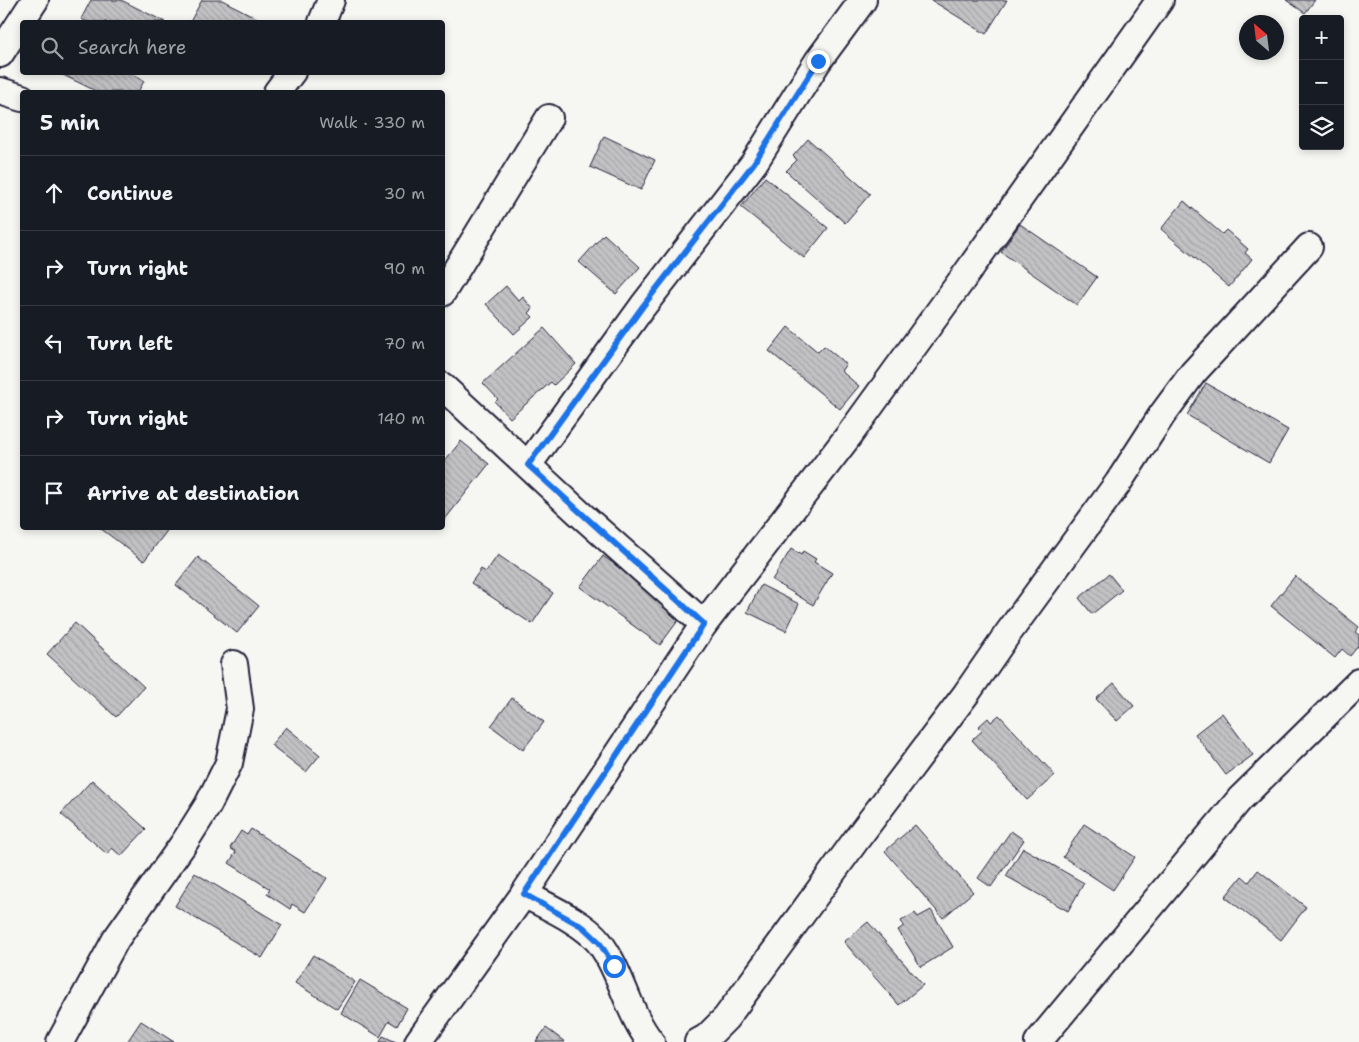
<!DOCTYPE html>
<html lang="en">
<head>
<meta charset="utf-8">
<style>
	:root { --surface:#171b24; --page:#20242c; --text:#f1f3f6; --muted:#9ea1a6; --line:#363941 }
	body { margin:0; font-family:"Shantell Sans",sans-serif; background:var(--page); color:var(--text) }
	.controls { position:absolute; right:15px; top:15px; display:grid; overflow:hidden; border-radius:5px; box-shadow:0 2px 8px #0003 }
	.controls button { width:45px; height:45px; display:grid; place-items:center; padding:0; border:0; border-bottom:1px solid var(--line); background:var(--surface); color:var(--text); font:25px sans-serif }
	.compass { position:absolute; left:1239px; top:15px; width:45px; height:45px; border-radius:50%; background:var(--surface); box-shadow:0 2px 8px #0003; rotate:332deg }
	.stop { position:absolute; width:15px; height:15px; margin:-11px; border:4px solid #1a73e8; border-radius:50%; background:#fff }
	.stop.end { background:#1a73e8; border-color:#fff; box-shadow:0 1px 5px #0008 }
	.list { margin:0; padding:0; list-style:none }
	h2 { display:flex; justify-content:space-between; align-items:center; height:65px; margin:0; padding:0 20px; font-size:21px }
	h2 small { font-size:16px; font-weight:400; color:var(--muted) }
	.list li { display:grid; grid-template-columns:32px 1fr auto; gap:15px; align-items:center; box-sizing:border-box; height:75px; padding:0 20px; border-top:1px solid var(--line) }
	.list b { display:block; font-size:19px; white-space:nowrap }
	.list em { font-size:16px; font-style:normal; color:var(--muted) }
	.icon { flex:none; width:28px; height:28px; fill:none; stroke:currentColor; stroke-width:2; stroke-linecap:round; stroke-linejoin:round }
	.map { position:relative; flex:none; width:1359px; height:1042px; overflow:hidden }
	.search { position:absolute; background:var(--surface); box-shadow:0 2px 8px #0003; left:20px; top:20px; width:425px; height:55px; display:flex; align-items:center; gap:12px; box-sizing:border-box; padding:0 18px; border-radius:5px; color:var(--muted); font-size:19px }
	.panel { position:absolute; background:var(--surface); box-shadow:0 2px 8px #0003; left:20px; top:90px; width:425px; height:440px; border-radius:5px }
	.map>svg:first-child { display:block }
	.building { fill:url(#building-back-hatch); stroke:#22223b }
	.lines { fill:none; stroke-linecap:round; stroke-linejoin:round }
	.minor-casing { stroke:#22223b; stroke-width:30 }
	.minor { stroke:#f6f6f2; stroke-width:26 }
	.route { stroke:#1a73e8; stroke-width:6 }
</style>
</head>
<body>
<div class="map">
<svg width="1359" height="1042" viewBox="0 0 1359 1042">
	<defs>
		<pattern id="building-back-hatch" width="6" height="6" patternUnits="userSpaceOnUse" patternTransform="scale(1.25)"><rect width="6" height="6" fill="#c2c2c4"/><path d="M-1 5l2 2M0 0l6 6M5-1l2 2" fill="none" stroke="#a6a6a9"/></pattern>
	</defs>
	<rect width="100%" height="100%" fill="#f6f6f2"/>
	<filter id="ink" filterUnits="userSpaceOnUse"><feTurbulence type="fractalNoise" baseFrequency=".02" numOctaves="2"/><feDisplacementMap in="SourceGraphic" scale="10" xChannelSelector="R" yChannelSelector="G"/><feConvolveMatrix kernelMatrix="1 2 1 2 8 2 1 2 1" color-interpolation-filters="sRGB"/></filter>
	<g filter="url(#ink)">
		<g class="building">
			<polygon points="91,0 121,0 165,22 88,22 81,19"/>
			<polygon points="202,0 222,0 265,22 190,22"/>
			<polygon points="931,0 1007,0 986,34"/>
			<polygon points="1286,0 1315,0 1305,13"/>
			<polygon points="128,72 144,81 138,92 98,92 59,73"/>
			<polygon points="604,136 655,160 641,190 590,167"/>
			<polygon points="808,139 870,194 845,223 786,171 797,160 793,156"/>
			<polygon points="765,177 828,228 804,258 741,207"/>
			<polygon points="1184,201 1222,234 1226,230 1248,249 1245,253 1252,259 1229,287 1161,229"/>
			<polygon points="1020,224 1097,277 1077,305 1001,252"/>
			<polygon points="604,234 640,267 616,294 579,262"/>
			<polygon points="506,286 519,301 523,297 533,309 529,313 533,317 514,334 486,304"/>
			<polygon points="788,327 818,352 824,346 846,364 841,371 859,386 840,409 769,351"/>
			<polygon points="544,328 576,364 554,385 551,382 510,418 495,402 498,399 483,383"/>
			<polygon points="1206,383 1288,430 1269,463 1187,415"/>
			<polygon points="461,441 489,464 442,523 442,464"/>
			<polygon points="100,528 169,528 144,561"/>
			<polygon points="791,549 801,555 803,551 816,559 814,562 832,573 813,605 772,580"/>
			<polygon points="498,555 553,593 532,624 471,583 481,569 486,572"/>
			<polygon points="603,556 683,614 660,645 580,587"/>
			<polygon points="198,557 259,606 237,633 176,585"/>
			<polygon points="1109,574 1122,590 1092,614 1079,598"/>
			<polygon points="1295,576 1359,627 1355,632 1359,635 1359,645 1350,656 1342,649 1335,658 1271,606"/>
			<polygon points="761,585 799,604 786,631 747,612"/>
			<polygon points="75,623 144,687 116,717 47,654"/>
			<polygon points="1114,683 1134,706 1117,721 1096,699"/>
			<polygon points="512,698 544,722 523,750 491,726"/>
			<polygon points="1222,713 1253,755 1226,775 1195,734"/>
			<polygon points="999,715 1055,775 1027,800 972,740 982,731 978,727 988,718 991,722"/>
			<polygon points="286,727 320,755 306,772 271,745"/>
			<polygon points="92,780 146,829 121,856 112,848 107,854 61,814"/>
			<polygon points="1084,824 1135,857 1113,890 1063,857"/>
			<polygon points="915,825 973,892 943,918 885,851"/>
			<polygon points="251,829 327,878 305,912 292,904 290,909 267,894 270,889 229,863 236,852 230,848 241,831 247,835"/>
			<polygon points="1011,831 1024,840 991,887 978,878"/>
			<polygon points="1023,848 1084,883 1068,911 1006,876"/>
			<polygon points="1258,870 1306,907 1281,940 1225,897 1242,876 1249,882"/>
			<polygon points="195,873 282,925 262,958 175,906"/>
			<polygon points="931,910 953,947 921,967 898,930 904,926 901,921 915,913 918,917"/>
			<polygon points="868,922 923,985 899,1005 844,942"/>
			<polygon points="313,955 355,982 337,1009 295,983"/>
			<polygon points="360,980 407,1008 397,1026 389,1021 380,1037 341,1013"/>
			<polygon points="141,1021 174,1042 127,1042"/>
			<polygon points="546,1028 565,1042 536,1042"/>
			<polygon points="383,1036 396,1042 380,1042"/>
		</g>
		<g class="lines">
			<g class="minor-casing">
				<g id="minor">
					<polyline points="322,22 331,0"/>
					<polyline points="0,54 35,0"/>
					<polyline points="0,91 22,98"/>
					<polyline points="277,92 292,72"/>
					<polyline points="442,293 549,118"/>
					<polyline points="442,386 578,512 704,624"/>
					<polyline points="528,465 643,306 754,163 818,61 863,0"/>
					<path d="M524 894C548 907 583 922 599 942 622 972 628 1014 651 1042"/>
					<polyline points="60,1042 116,939 184,843 208,805 229,763 240,709 234,664"/>
					<polyline points="418,1042 524,894 704,624 850,434 964,277 1160,0"/>
					<polyline points="698,1042 707,1037 726,1018 856,840 966,694 1006,636 1118,483 1162,415 1193,373 1309,247"/>
					<polyline points="1038,1042 1240,799 1359,682"/>
				</g>
			</g>
			<use href="#minor" class="minor"/>
		</g>
	</g>
	<g class="lines" filter="url(#ink)">
		<polyline class="route" points="614,966 599,942 583,927 524,894 704,624 528,465 643,306 754,163 818,61"/>
	</g>
</svg>
<div class="controls">
<button>+</button>
<button>−</button>
<button><svg class="icon" aria-label="layers" viewBox="0 0 24 24"><path d="M12 4l9 5-9 5-9-5zM3 14l9 5 9-5"/></svg></button>
</div>
<svg class="compass" viewBox="-18 -18 36 36"><path d="M0-13l5 13h-10z" fill="#e53935"/><path d="M0 13l5-13h-10z" fill="#9ea1a6"/></svg>
<div class="stop" style="left:614px;top:966px"></div>
<div class="stop end" style="left:818px;top:61px"></div>
<div class="search"><svg class="icon" aria-label="search" viewBox="0 0 24 24"><circle cx="10" cy="10" r="6"/><path d="M15 15l6 6"/></svg>Search here</div>
<section class="panel">
<h2>5 min<small>Walk · 330 m</small></h2>
<ul class="list">
<li><svg class="icon" aria-label="ahead" viewBox="0 0 24 24"><path d="M12 20V5M6 11l6-6 6 6"/></svg><div><b>Continue</b></div><em>30 m</em></li>
<li><svg class="icon" aria-label="right" viewBox="0 0 24 24"><path d="M7 20v-9h11M14 6l5 5-5 5"/></svg><div><b>Turn right</b></div><em>90 m</em></li>
<li><svg class="icon" aria-label="left" viewBox="0 0 24 24"><path d="M17 20v-9H6M10 6l-5 5 5 5"/></svg><div><b>Turn left</b></div><em>70 m</em></li>
<li><svg class="icon" aria-label="right" viewBox="0 0 24 24"><path d="M7 20v-9h11M14 6l5 5-5 5"/></svg><div><b>Turn right</b></div><em>140 m</em></li>
<li><svg class="icon" aria-label="arrive" viewBox="0 0 24 24"><path d="M6 21V4h12l-3 4 3 4H6"/></svg><div><b>Arrive at destination</b></div></li>
</ul>
</section>
</div>
</body>
</html>
